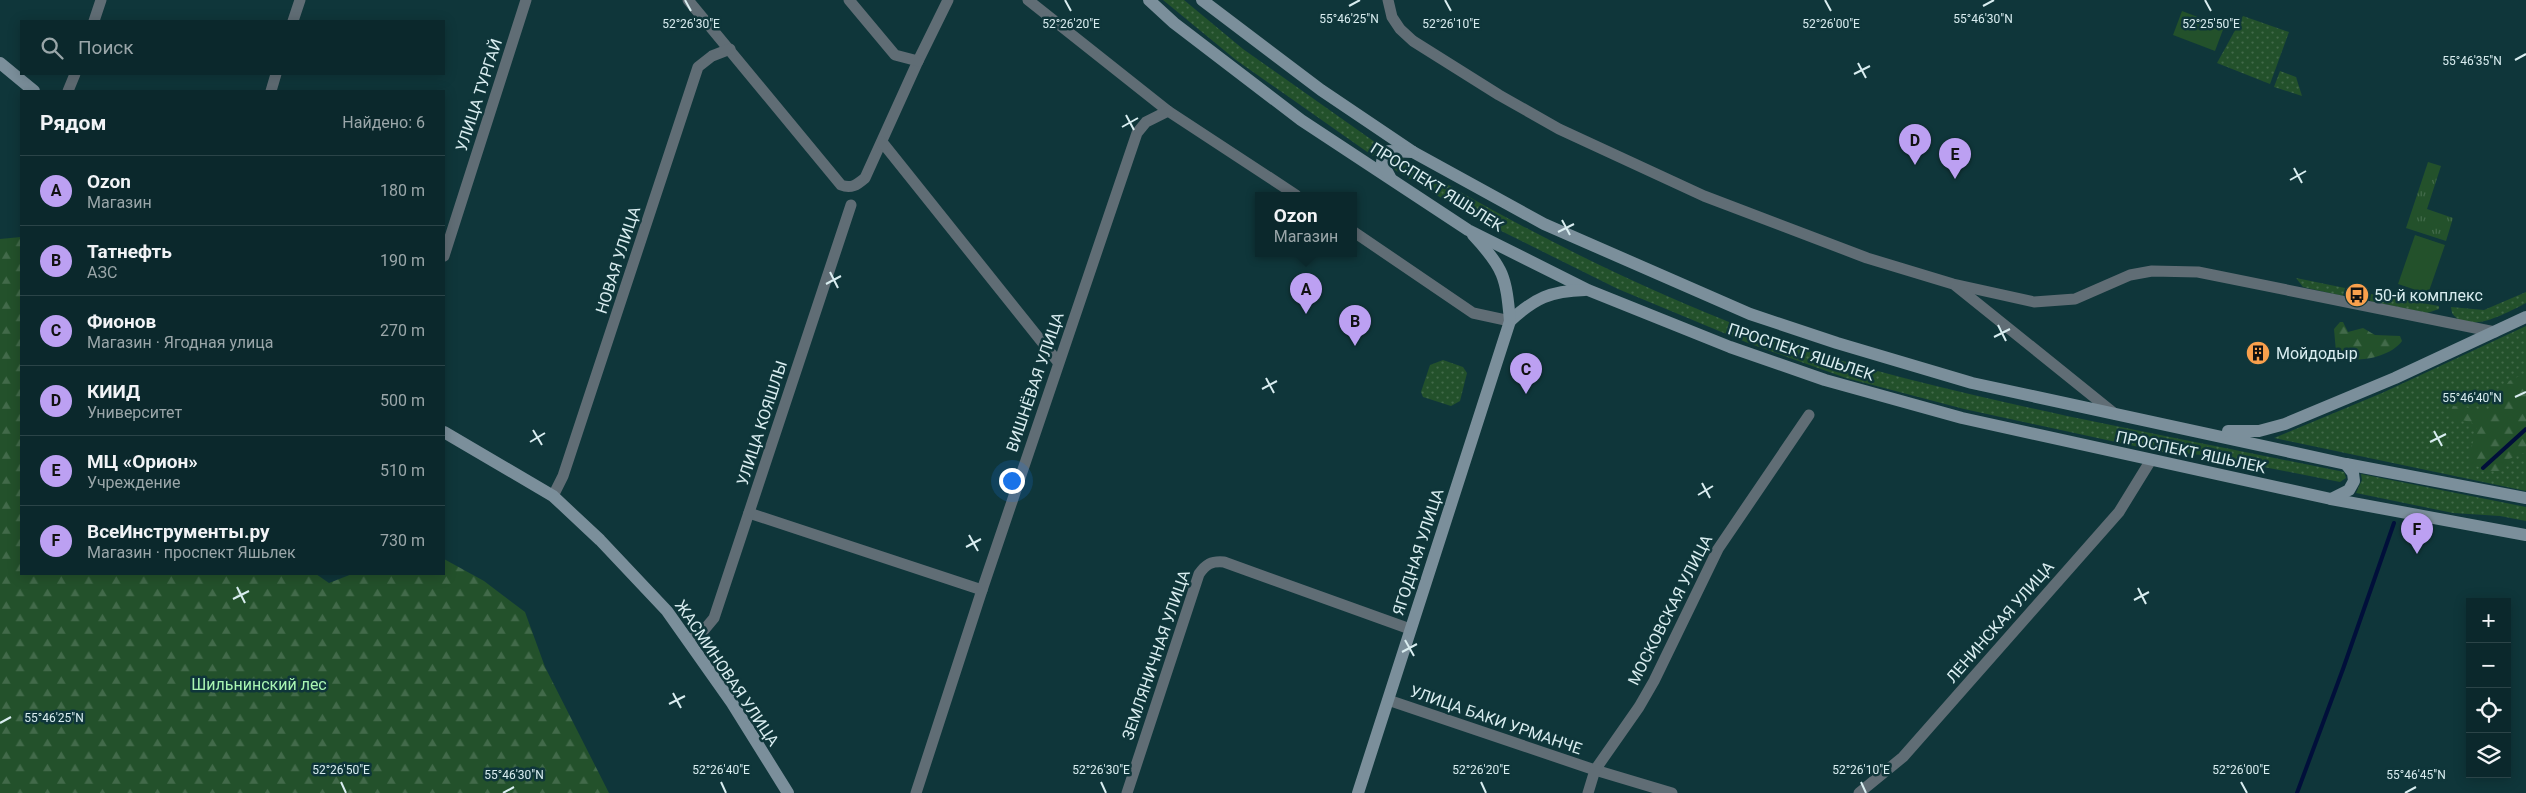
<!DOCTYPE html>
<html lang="ru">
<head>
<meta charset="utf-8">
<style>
	:root { --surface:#0b282c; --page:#143034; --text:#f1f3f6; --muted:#9aa6a9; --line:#2b4448; --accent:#bca0f2 }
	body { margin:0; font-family:Roboto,sans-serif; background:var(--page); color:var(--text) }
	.controls { position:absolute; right:15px; bottom:15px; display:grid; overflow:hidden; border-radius:0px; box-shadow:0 2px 12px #0003 }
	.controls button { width:45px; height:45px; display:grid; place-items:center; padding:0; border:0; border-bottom:1px solid var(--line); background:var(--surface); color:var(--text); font:25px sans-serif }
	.you { position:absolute; left:1011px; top:480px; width:18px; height:18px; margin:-12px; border:4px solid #fff; border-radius:50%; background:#1a73e8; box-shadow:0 0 0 8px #1a73e833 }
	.badge { display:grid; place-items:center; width:32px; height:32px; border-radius:50%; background:var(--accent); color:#111; font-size:16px; font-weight:700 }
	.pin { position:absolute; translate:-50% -41px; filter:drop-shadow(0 1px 2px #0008) }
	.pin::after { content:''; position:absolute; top:26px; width:18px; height:15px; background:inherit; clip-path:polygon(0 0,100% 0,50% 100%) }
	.popup { position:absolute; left:1255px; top:192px; width:102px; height:65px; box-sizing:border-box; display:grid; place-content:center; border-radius:0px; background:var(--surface); filter:drop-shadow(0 1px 4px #0005); font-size:16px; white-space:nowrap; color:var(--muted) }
	.popup b { font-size:19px; color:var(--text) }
	.popup::after { content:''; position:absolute; left:50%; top:100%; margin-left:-10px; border:10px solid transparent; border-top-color:var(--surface) }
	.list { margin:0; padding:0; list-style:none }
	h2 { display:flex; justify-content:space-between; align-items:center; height:65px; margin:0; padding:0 20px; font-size:21px }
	h2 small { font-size:16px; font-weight:400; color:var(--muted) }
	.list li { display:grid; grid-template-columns:32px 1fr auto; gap:15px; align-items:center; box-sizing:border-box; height:70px; padding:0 20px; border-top:1px solid var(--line) }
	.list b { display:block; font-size:19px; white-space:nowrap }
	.list p { margin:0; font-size:16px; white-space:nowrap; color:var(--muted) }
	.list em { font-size:16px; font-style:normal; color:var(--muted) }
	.icon { flex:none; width:28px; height:28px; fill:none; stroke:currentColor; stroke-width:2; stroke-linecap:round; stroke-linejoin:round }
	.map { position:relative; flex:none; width:2526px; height:793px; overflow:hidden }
	.search { position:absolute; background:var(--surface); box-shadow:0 2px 12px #0003; left:20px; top:20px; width:425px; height:55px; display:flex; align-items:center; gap:12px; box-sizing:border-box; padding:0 18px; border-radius:0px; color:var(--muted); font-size:19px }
	.panel { position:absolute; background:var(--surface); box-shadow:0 2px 12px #0003; left:20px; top:90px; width:425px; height:485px; border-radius:0px }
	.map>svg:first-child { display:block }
	.grass { fill:url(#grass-dots) }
	.forest { fill:url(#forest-firs) }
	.park { fill:url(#park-tufts) }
	.pitch { fill:#23512b }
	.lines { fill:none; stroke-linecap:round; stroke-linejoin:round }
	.stream { stroke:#010f3a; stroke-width:4 }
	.street { stroke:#606d75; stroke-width:11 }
	.secondary { stroke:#7b8f9b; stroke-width:12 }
	.ticks { fill:none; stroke:#d9edf0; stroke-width:2 }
	.labels { text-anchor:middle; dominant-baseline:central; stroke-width:5; stroke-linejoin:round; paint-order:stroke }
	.street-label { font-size:16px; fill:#d9edf0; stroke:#0f363a }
	.poi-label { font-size:16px; fill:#d9edf0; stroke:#0f363a; text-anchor:start }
	.park-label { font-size:16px; fill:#a9f5b3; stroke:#0f363a }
	.ticks-label { font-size:12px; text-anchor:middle; fill:#d9edf0; stroke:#0f363a; stroke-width:5; stroke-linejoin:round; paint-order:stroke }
</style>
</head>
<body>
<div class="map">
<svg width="2526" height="793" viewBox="0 0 2526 793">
	<defs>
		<pattern id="grass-dots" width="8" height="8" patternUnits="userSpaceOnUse" patternTransform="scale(1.25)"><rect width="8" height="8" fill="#23512b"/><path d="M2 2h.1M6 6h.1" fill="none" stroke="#426a4a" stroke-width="1.8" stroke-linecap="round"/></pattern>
		<pattern id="forest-firs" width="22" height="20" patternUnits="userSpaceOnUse" patternTransform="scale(1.25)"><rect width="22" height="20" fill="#23512b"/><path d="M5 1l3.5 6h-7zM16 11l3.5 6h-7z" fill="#426a4a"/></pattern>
		<pattern id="park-tufts" width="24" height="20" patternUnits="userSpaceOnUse" patternTransform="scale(1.25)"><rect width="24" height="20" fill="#23512b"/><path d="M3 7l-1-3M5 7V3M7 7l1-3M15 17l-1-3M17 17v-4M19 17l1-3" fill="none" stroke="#426a4a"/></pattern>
	</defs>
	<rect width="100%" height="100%" fill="#0f363a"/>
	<g class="grass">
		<polygon points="1163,0 1184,0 1243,49 1379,145 1373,156 1236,60"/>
		<polygon points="2243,16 2289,32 2270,84 2217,63"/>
		<polygon points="2280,71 2296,77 2302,96 2274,87"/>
		<path d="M1401 157C1513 225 1630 284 1752 331 1854 369 1961 393 2067 416 2159 435 2251 453 2344 472L2346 478 2340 482 2203 455 2162 452 1964 409 1846 378 1748 343 1618 289 1473 217 1395 170 1393 165 1395 159Z"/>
		<polygon points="2296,278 2345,288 2343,296 2303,287"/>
		<path d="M2526 292V303C2508 312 2468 336 2452 313L2451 307 2484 310Z"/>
		<polygon points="2371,294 2439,306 2439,309 2427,313 2370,301"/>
		<polygon points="2526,326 2526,491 2274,438 2382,393"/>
		<polygon points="1443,360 1463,367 1467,373 1460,401 1451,406 1423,397 1421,392 1430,365"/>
		<polygon points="2361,474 2526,507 2526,521 2500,516 2453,513 2356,493 2362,480"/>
	</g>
	<g class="forest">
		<polygon points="21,237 21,574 316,574 329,583 352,574 444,574 444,559 484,581 525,612 545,667 609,793 0,793 0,239"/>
		<path d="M2340 322H2343L2348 332 2363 328 2375 335 2400 336 2402 341C2391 357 2351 367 2336 352L2334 329Z"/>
		<polygon points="2526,373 2526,452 2509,459 2500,471 2490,471 2471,464 2468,454 2478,430 2471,422 2452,418 2450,412 2453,406 2489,410 2509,381"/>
	</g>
	<polygon class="park" points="2428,162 2441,166 2427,209 2453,218 2446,241 2406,228"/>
	<g class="pitch">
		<polygon points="2182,11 2224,27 2215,51 2173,35"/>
		<polygon points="2415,235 2445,245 2428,294 2398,284"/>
	</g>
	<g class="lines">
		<g class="stream">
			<polyline points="2483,468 2526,429"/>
			<polyline points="2297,793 2343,669 2394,523"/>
		</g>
		<g class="street">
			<path d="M688 0 841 185C851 189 857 185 865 178L918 61 948 0"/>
			<polyline points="849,0 895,55 918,61"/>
			<polyline points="1028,0 1168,111 1296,195"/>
			<polyline points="1388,0 1392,17 1400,29 1413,41 1499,95 1559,129 1704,196 1867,258 1953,284 2034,302 2075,299 2130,275 2152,271 2198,272 2495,332"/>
			<polyline points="94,21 101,0"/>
			<polyline points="293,21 300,0"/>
			<polyline points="68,91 75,74"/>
			<polyline points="271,91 276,74"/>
			<polyline points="882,142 1058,362"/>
			<polyline points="1354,232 1473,313 1510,321"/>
			<polyline points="444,256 526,0"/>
			<polyline points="1956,286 2115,414"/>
			<polyline points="553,496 563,476 698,67 712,56 730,49"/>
			<polyline points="749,513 982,590"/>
			<polyline points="689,641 704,630 714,618 851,205"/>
			<polyline points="1388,700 1595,770 1672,793"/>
			<polyline points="916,793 982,590 1137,133 1146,122 1168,111"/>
			<path d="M1127 793 1199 574C1206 564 1211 561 1224 562L1410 629"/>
			<polyline points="1588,793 1595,770 1639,707 1654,681 1718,549 1809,415"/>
			<polyline points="1859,793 1903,757 2119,512 2151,460"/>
		</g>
		<g class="secondary">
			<polyline points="1149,0 1174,23 1301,120 1468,230 1588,290 1730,347 1825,380 1962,418 2331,499 2526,535"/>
			<polyline points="1202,0 1321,90 1413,152 1544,224 1750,314 1837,343 1972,383 2346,464 2526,498"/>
			<polyline points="0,63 34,91"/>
			<polyline points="1390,177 1382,162 1383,155 1389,151 1413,152"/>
			<path d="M1510 321C1535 298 1550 291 1585 290"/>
			<polyline points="2228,431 2259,431 2285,424 2395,378 2526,317"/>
			<polyline points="444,432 553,496 600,540 667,611 732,703 788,793"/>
			<polyline points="2331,499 2349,490 2354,481 2353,473 2346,464"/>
			<path d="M1358 793 1510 321C1506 277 1504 268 1473 235"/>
		</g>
	</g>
	<path class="ticks" d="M685 0 691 11M1065 0 1071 11M1445 0 1451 11M1825 0 1831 11M2205 0 2211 11M1349 6 1360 0M1983 6 1994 0M2515 60 2526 54M1858 63 1866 78M1854 74 1870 66M1126 115 1134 130M1122 127 1138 118M2294 168 2302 183M2290 180 2306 171M1562 220 1570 235M1558 232 1574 224M830 272 838 288M826 284 841 276M1998 325 2006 341M1994 337 2010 329M1266 378 1274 393M1262 389 1277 381M2515 397 2526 392M533 430 542 445M2434 431 2442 446M530 442 545 433M2430 442 2446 434M1702 483 1710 498M1698 495 1713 486M969 535 978 551M966 547 981 539M237 587 245 603M2138 588 2146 604M233 599 249 591M2134 600 2149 592M1405 640 1414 656M1402 652 1417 644M673 693 681 708M669 704 685 696M0 723 11 717M341 782 346 793M721 782 726 793M1101 782 1106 793M1481 782 1486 793M1861 782 1866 793M2241 782 2247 793M503 793 514 787M2405 793 2416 787"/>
	<defs>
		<g id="bus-disc" transform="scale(1.25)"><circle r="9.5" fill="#f9a04c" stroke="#0f363a"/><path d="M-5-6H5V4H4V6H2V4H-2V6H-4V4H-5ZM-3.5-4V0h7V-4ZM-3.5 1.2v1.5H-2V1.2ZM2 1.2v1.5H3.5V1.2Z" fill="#111"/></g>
		<g id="building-disc" transform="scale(1.25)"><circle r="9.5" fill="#f9a04c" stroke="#0f363a"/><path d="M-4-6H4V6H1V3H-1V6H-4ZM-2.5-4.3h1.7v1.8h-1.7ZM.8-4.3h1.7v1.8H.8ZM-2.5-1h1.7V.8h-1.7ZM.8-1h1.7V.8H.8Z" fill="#111"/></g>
	</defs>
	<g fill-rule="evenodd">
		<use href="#bus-disc" x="2357" y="295"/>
		<use href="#building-disc" x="2258" y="353"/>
	</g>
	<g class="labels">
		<g class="street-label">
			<text transform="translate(479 95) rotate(-72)">УЛИЦА ТУРГАЙ</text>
			<text transform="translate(1437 187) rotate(32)">ПРОСПЕКТ ЯШЬЛЕК</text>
			<text transform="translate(618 260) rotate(-72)">НОВАЯ УЛИЦА</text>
			<text transform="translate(1801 352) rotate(18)">ПРОСПЕКТ ЯШЬЛЕК</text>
			<text transform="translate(1035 382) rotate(-71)">ВИШНЁВАЯ УЛИЦА</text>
			<text transform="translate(762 423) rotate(-72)">УЛИЦА КОЯШЛЫ</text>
			<text transform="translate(2191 452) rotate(12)">ПРОСПЕКТ ЯШЬЛЕК</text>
			<text transform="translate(1418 552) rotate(-72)">ЯГОДНАЯ УЛИЦА</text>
			<text transform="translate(1670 610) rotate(-63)">МОСКОВСКАЯ УЛИЦА</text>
			<text transform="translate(2000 622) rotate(-49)">ЛЕНИНСКАЯ УЛИЦА</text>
			<text transform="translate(1156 655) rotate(-71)">ЗЕМЛЯНИЧНАЯ УЛИЦА</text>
			<text transform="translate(727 673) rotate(56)">ЖАСМИНОВАЯ УЛИЦА</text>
			<text transform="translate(1496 720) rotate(19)">УЛИЦА БАКИ УРМАНЧЕ</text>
		</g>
		<g class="poi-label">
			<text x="2374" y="295">50-й комплекс</text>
			<text x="2276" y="353">Мойдодыр</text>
		</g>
		<g class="park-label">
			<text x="259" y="684">Шильнинский лес</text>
		</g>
	</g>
	<g class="ticks-label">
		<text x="1983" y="23">55°46'30"N</text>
		<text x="1349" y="23">55°46'25"N</text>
		<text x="691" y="28">52°26'30"E</text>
		<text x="1071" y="28">52°26'20"E</text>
		<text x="1451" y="28">52°26'10"E</text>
		<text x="1831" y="28">52°26'00"E</text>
		<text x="2211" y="28">52°25'50"E</text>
		<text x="2472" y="65">55°46'35"N</text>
		<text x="2472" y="402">55°46'40"N</text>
		<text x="54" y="722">55°46'25"N</text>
		<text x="341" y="774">52°26'50"E</text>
		<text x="721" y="774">52°26'40"E</text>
		<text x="1101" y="774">52°26'30"E</text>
		<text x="1481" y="774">52°26'20"E</text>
		<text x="1861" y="774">52°26'10"E</text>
		<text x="2241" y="774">52°26'00"E</text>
		<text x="514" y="779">55°46'30"N</text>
		<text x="2416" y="779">55°46'45"N</text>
	</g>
</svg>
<div class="controls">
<button>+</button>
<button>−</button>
<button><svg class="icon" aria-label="locate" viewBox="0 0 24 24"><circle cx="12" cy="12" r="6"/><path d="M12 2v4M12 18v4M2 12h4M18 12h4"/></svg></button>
<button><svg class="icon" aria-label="layers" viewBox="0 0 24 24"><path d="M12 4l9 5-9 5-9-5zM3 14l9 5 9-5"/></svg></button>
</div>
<div class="you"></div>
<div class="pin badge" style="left:1306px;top:314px">A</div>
<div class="popup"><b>Ozon</b>Магазин</div>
<div class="pin badge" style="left:1355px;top:346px">B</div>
<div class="pin badge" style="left:1526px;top:394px">C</div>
<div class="pin badge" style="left:1915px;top:165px">D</div>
<div class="pin badge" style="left:1955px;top:179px">E</div>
<div class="pin badge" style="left:2417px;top:554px">F</div>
<div class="search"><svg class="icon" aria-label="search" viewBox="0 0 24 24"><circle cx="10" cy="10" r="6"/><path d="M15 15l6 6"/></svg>Поиск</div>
<section class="panel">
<h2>Рядом<small>Найдено: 6</small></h2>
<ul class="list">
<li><span class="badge">A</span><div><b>Ozon</b><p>Магазин</p></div><em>180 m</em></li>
<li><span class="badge">B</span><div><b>Татнефть</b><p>АЗС</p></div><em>190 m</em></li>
<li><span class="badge">C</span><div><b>Фионов</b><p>Магазин · Ягодная улица</p></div><em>270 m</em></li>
<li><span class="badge">D</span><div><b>КИИД</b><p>Университет</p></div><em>500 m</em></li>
<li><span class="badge">E</span><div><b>МЦ «Орион»</b><p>Учреждение</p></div><em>510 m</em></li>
<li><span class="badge">F</span><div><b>ВсеИнструменты.ру</b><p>Магазин · проспект Яшьлек</p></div><em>730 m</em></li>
</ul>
</section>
</div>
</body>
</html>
